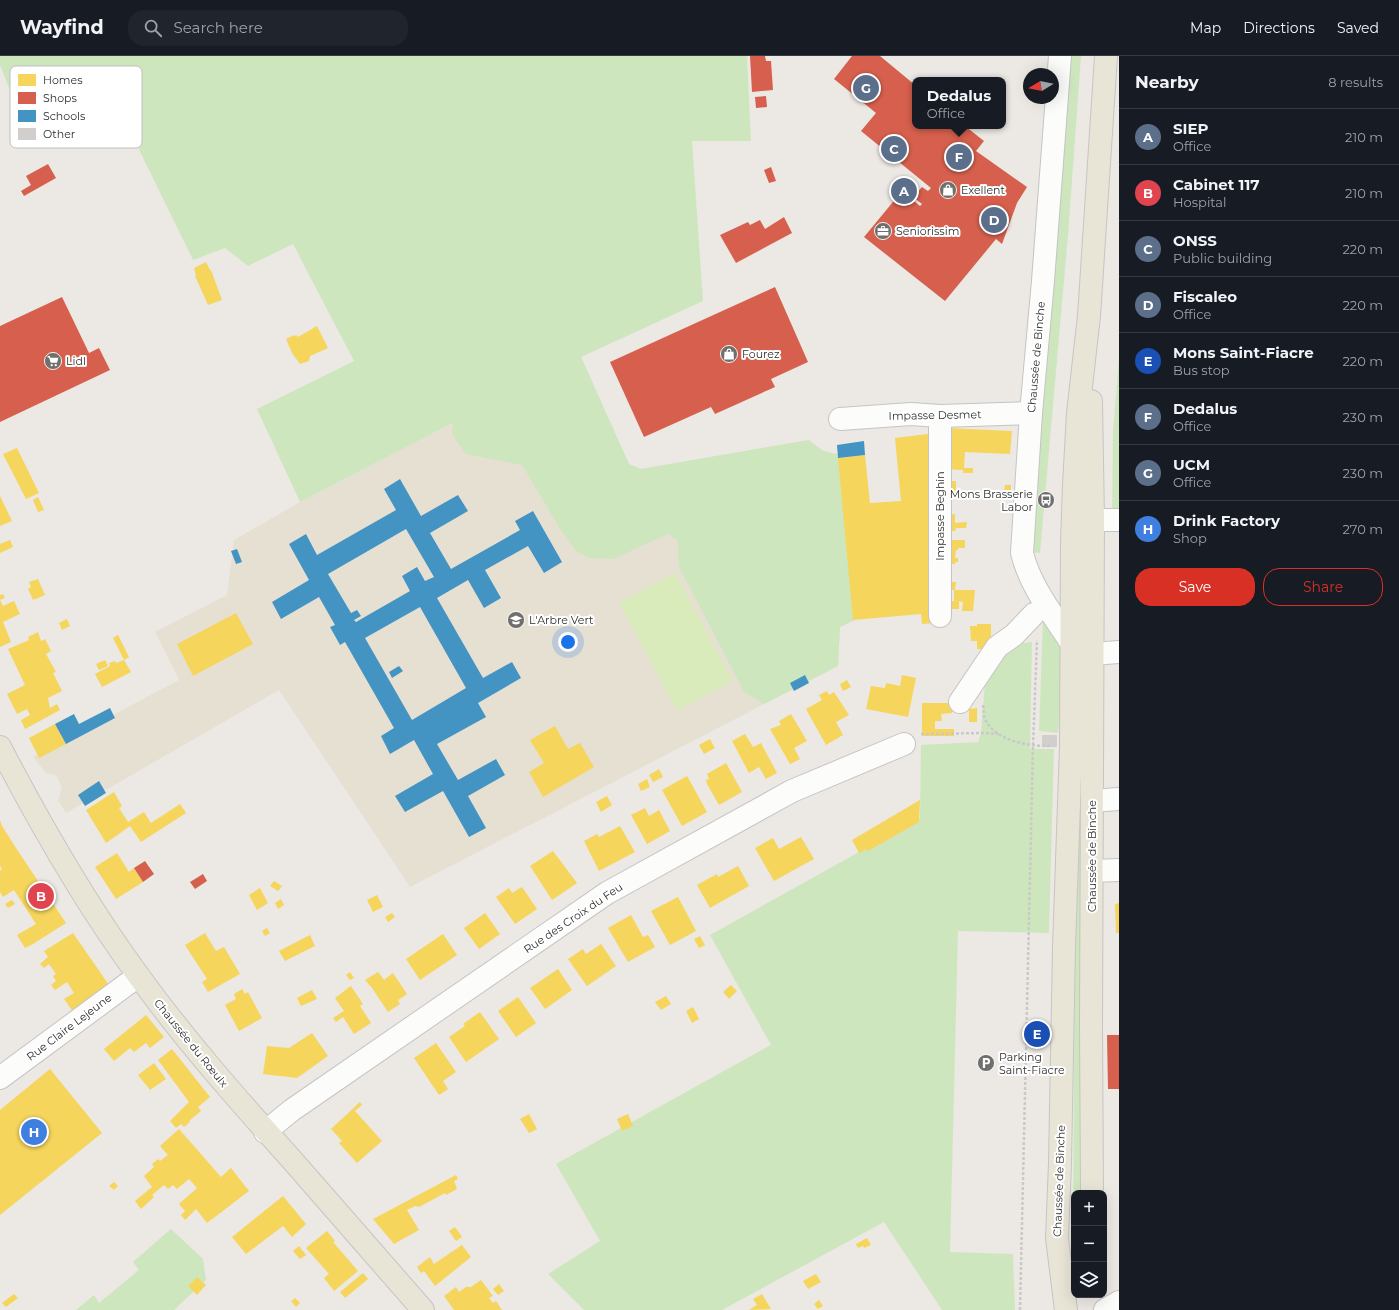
<!DOCTYPE html>
<html lang="en">
<head>
<meta charset="utf-8">
<style>
	:root { --surface:#171b24; --page:#20242c; --text:#f1f3f6; --muted:#9ea1a6; --line:#363941; --accent:#d93025 }
	body { margin:0; font-family:Montserrat,sans-serif; background:var(--page); color:var(--text) }
	.controls { position:absolute; right:12px; bottom:12px; display:grid; overflow:hidden; border-radius:8px; box-shadow:0 4px 16px #0002 }
	.controls button { width:36px; height:36px; display:grid; place-items:center; padding:0; border:0; border-bottom:1px solid var(--line); background:var(--surface); color:var(--text); font:20px sans-serif }
	.compass { position:absolute; left:1023px; top:12px; width:36px; height:36px; border-radius:50%; background:var(--surface); box-shadow:0 4px 16px #0002; rotate:260deg }
	.you { position:absolute; left:568px; top:586px; width:14px; height:14px; margin:-10px; border:3px solid #fff; border-radius:50%; background:#1a73e8; box-shadow:0 0 0 6px #1a73e833 }
	.badge { display:grid; place-items:center; width:26px; height:26px; border-radius:50%; background:var(--accent); color:#fff; font-size:13px; font-weight:700 }
	.pin { position:absolute; translate:-50% -50%; border:2px solid #fff; box-shadow:0 1px 4px #0006 }
	.popup { position:absolute; left:912px; top:21px; width:94px; height:52px; box-sizing:border-box; display:grid; place-content:center; border-radius:8px; background:var(--surface); filter:drop-shadow(0 1px 3px #0005); font-size:13px; white-space:nowrap; color:var(--muted) }
	.popup b { font-size:15px; color:var(--text) }
	.popup::after { content:''; position:absolute; left:50%; top:100%; margin-left:-8px; border:8px solid transparent; border-top-color:var(--surface) }
	.list { margin:0; padding:0; list-style:none }
	h2 { display:flex; justify-content:space-between; align-items:center; height:52px; margin:0; padding:0 16px; font-size:17px }
	h2 small { font-size:13px; font-weight:400; color:var(--muted) }
	.list li { display:grid; grid-template-columns:26px 1fr auto; gap:12px; align-items:center; box-sizing:border-box; height:56px; padding:0 16px; border-top:1px solid var(--line) }
	.list b { display:block; font-size:15px; white-space:nowrap }
	.list p { margin:0; font-size:13px; white-space:nowrap; color:var(--muted) }
	.list em { font-size:13px; font-style:normal; color:var(--muted) }
	.actions { display:flex; gap:8px; padding:12px 16px }
	.actions a { flex:1; padding:9px 0; border:1px solid var(--accent); border-radius:16px; text-align:center; font-size:14px; color:var(--accent) }
	.actions .main { background:var(--accent); color:#fff }
	.icon { flex:none; width:22px; height:22px; fill:none; stroke:currentColor; stroke-width:2; stroke-linecap:round; stroke-linejoin:round }
	.map { position:relative; flex:none; width:1119px; height:1254px; overflow:hidden }
	header { display:flex; align-items:center; gap:24px; box-sizing:border-box; height:56px; padding:0 20px; background:var(--surface); border-bottom:1px solid var(--line) }
	header strong { font-size:19px }
	nav { display:flex; gap:22px; margin-inline-start:auto; font-size:14px }
	.search { width:280px; height:36px; background:var(--page); display:flex; align-items:center; gap:10px; box-sizing:border-box; padding:0 14px; border-radius:16px; color:var(--muted); font-size:15px }
	main { display:flex }
	aside { flex:1; background:var(--surface) }
	.map>svg:first-child { display:block }
	.education { fill:#e6e0d3 }
	.green { fill:#cee6be }
	.pitch { fill:#d9eabb }
	.homes { fill:#f6d55c }
	.shops { fill:#d6604d }
	.schools { fill:#4393c3; fill-rule:evenodd }
	.building { fill:#d1cecb }
	.lines { fill:none; stroke-linecap:round; stroke-linejoin:round }
	.minor-casing { stroke:#c5c4c5; stroke-width:24 }
	.major-casing { stroke:#c6c5c4; stroke-width:24 }
	.path { stroke:#c9c9c8; stroke-width:2.5; stroke-dasharray:3 2; stroke-linecap:butt }
	.minor { stroke:#fcfcfb; stroke-width:22 }
	.major { stroke:#e8e4d6; stroke-width:22 }
	.labels { text-anchor:middle; dominant-baseline:central; stroke-width:4; stroke-linejoin:round; paint-order:stroke }
	.poi-label { font-size:11px; fill:#2e2e2e; stroke:#fff; text-anchor:start }
	.street-label { font-size:11px; fill:#2e2e2e; stroke:#fff }
	.key { fill:#fff; stroke:#c0c0c0; stroke-width:1 }
	.key-label { font-size:11px; fill:#2e2e2e }
</style>
</head>
<body>
<header>
<strong>Wayfind</strong>
<div class="search"><svg class="icon" aria-label="search" viewBox="0 0 24 24"><circle cx="10" cy="10" r="6"/><path d="M15 15l6 6"/></svg>Search here</div>
<nav><a>Map</a><a>Directions</a><a>Saved</a></nav>
</header>
<main>
<div class="map">
<svg width="1119" height="1254" viewBox="0 0 1119 1254">
	<rect width="100%" height="100%" fill="#ece8e4"/>
	<polygon class="education" points="581,301 629,408 641,413 809,384 823,395 841,399 867,558 840,571 838,610 410,831 279,634 66,757 58,744 62,732 56,719 46,717 33,701 179,624 155,576 227,539 234,484 300,446"/>
	<g class="green">
		<path d="M0 0H747L751 85H692L703 245 581 301 629 408 641 413 809 384 823 395 841 399 867 558 840 571 838 610 764 648 744 636 680 513C677 503 679 494 677 484L668 478 613 503 588 502 575 494 560 473 522 409 466 398 452 378 453 367 300 446 257 353 354 305 293 188 248 210 225 192 193 204 129 73 77 92 59 82 38 85 28 80 0 9Z"/>
		<polygon points="1070,0 1081,0 1068,179 1040,497 1032,496"/>
		<polygon points="1119,303 1119,464 1112,464 1113,376"/>
		<polygon points="1043,563 1065,590 1058,677 1039,675"/>
		<polygon points="1032,586 1030,693 1054,693 1049,877 958,875 950,1196 1013,1198 1015,1254 942,1254 884,1166 722,1254 584,1254 548,1218 600,1185 556,1108 771,989 710,879 920,762 921,689 978,686 981,677 986,615 1015,588"/>
		<polygon points="1076,698 1086,698 1083,1137 1074,1137 1074,1174 1073,1174"/>
		<polygon points="171,1173 203,1203 206,1224 174,1254 76,1254 94,1239 99,1247 139,1214 133,1206"/>
	</g>
	<polygon class="pitch" points="675,517 733,625 677,655 619,547"/>
	<g class="homes">
		<polygon points="206,206 210,214 211,214 222,244 208,249 195,220 196,220 194,212"/>
		<polygon points="317,270 328,292 310,300 309,305 300,308 292,297 286,283 294,279 294,280 297,279 298,281"/>
		<polygon points="947,372 1012,375 1010,398 965,396 964,412 973,412 973,417 963,417 963,414 945,413"/>
		<polygon points="936,377 936,567 922,568 921,558 853,564 838,402 865,399 870,447 901,445 895,382"/>
		<polygon points="17,392 39,437 26,443 3,398"/>
		<polygon points="948,425 956,425 956,440 947,440"/>
		<polygon points="1005,429 1011,429 1011,434 1004,434"/>
		<polygon points="0,440 12,465 0,470"/>
		<polygon points="38,441 44,454 38,456 33,444"/>
		<polygon points="955,458 955,467 967,466 966,472 956,472 955,475 946,475 946,459"/>
		<polygon points="10,484 13,491 0,497 0,488"/>
		<polygon points="946,484 965,484 965,492 958,492 958,494 956,494 955,502 958,502 958,506 955,506 955,508 946,508"/>
		<polygon points="38,523 45,539 33,544 28,533 31,531 29,526"/>
		<polygon points="946,526 956,526 955,534 975,534 973,555 962,555 963,546 959,545 959,553 951,553 949,550 949,545 954,545 954,534 946,534"/>
		<polygon points="3,538 5,542 0,544 3,550 14,545 20,558 3,566 11,586 0,591 0,539"/>
		<polygon points="236,557 253,588 193,620 177,588"/>
		<polygon points="67,563 70,570 62,574 59,567"/>
		<polygon points="977,568 991,568 991,593 977,593 977,585 971,585 970,570 977,570"/>
		<polygon points="38,576 41,585 45,583 51,595 46,598 56,616 53,617 62,635 48,642 50,652 57,648 60,654 25,673 21,664 30,659 27,653 17,658 7,638 25,629 8,593 29,584 28,581"/>
		<polygon points="118,579 129,601 124,604 113,582"/>
		<polygon points="105,604 108,610 99,614 96,608"/>
		<polygon points="124,604 131,616 102,631 95,618 110,610 109,607 115,605 116,607"/>
		<polygon points="902,619 916,622 908,661 866,653 871,630 885,632 886,627 900,630"/>
		<polygon points="847,624 851,631 843,635 840,628"/>
		<polygon points="827,635 829,639 834,636 849,659 836,666 843,679 826,689 806,653 822,644 819,639"/>
		<polygon points="922,647 952,647 952,657 941,658 942,665 935,665 935,673 954,673 954,680 922,680"/>
		<polygon points="977,652 977,666 969,666 969,653"/>
		<polygon points="791,658 807,685 794,692 800,703 790,708 770,673 781,669 779,665"/>
		<polygon points="55,668 66,688 39,702 29,682"/>
		<polygon points="555,670 568,693 580,687 594,711 543,741 529,716 544,707 530,684"/>
		<polygon points="745,678 753,691 761,687 777,717 766,723 759,711 749,717 732,685"/>
		<polygon points="710,683 715,692 704,698 699,689"/>
		<polygon points="726,707 742,736 719,749 707,728 706,724 709,723 707,718"/>
		<polygon points="659,713 663,721 653,726 649,719"/>
		<polygon points="687,720 707,756 682,770 662,734"/>
		<polygon points="647,723 650,731 641,735 638,728"/>
		<polygon points="114,736 122,750 119,752 128,766 144,756 151,767 180,748 186,757 141,786 130,770 106,787 86,754"/>
		<polygon points="607,740 612,749 601,756 596,746"/>
		<polygon points="920,744 919,766 868,795 866,793 859,797 852,784"/>
		<polygon points="645,752 649,760 659,754 670,775 647,788 631,759"/>
		<polygon points="0,764 2,770 18,795 66,867 33,888 25,892 17,879 36,868 14,834 3,841 0,836 0,815 2,813 0,810"/>
		<polygon points="620,770 635,796 599,815 584,785 597,778 599,781"/>
		<polygon points="801,781 814,803 774,825 755,792 773,782 779,793"/>
		<polygon points="553,795 577,827 552,844 530,810"/>
		<polygon points="117,797 129,816 134,812 143,826 116,843 95,811"/>
		<polygon points="738,810 749,830 710,852 697,829 717,818 718,821"/>
		<polygon points="274,825 282,830 278,835 270,830"/>
		<polygon points="522,831 537,853 515,868 496,841 509,832 512,837"/>
		<polygon points="260,832 268,847 257,854 249,839"/>
		<polygon points="377,839 383,851 373,856 367,844"/>
		<polygon points="678,841 696,875 670,889 651,855"/>
		<polygon points="281,843 284,849 278,853 275,847"/>
		<polygon points="12,844 15,848 8,852 5,848"/>
		<polygon points="1119,847 1119,877 1116,877 1115,848"/>
		<polygon points="392,857 395,861 388,866 385,861"/>
		<polygon points="485,857 500,878 479,893 464,872"/>
		<polygon points="631,859 643,881 648,879 655,891 628,906 608,872"/>
		<polygon points="267,872 270,877 265,880 262,875"/>
		<polygon points="73,877 111,932 74,957 64,943 74,937 67,926 55,934 51,929 56,925 53,920 56,918 49,908 44,912 40,908 48,901 44,895"/>
		<polygon points="205,877 216,895 224,891 240,918 208,936 202,926 207,923 185,889"/>
		<polygon points="443,878 457,899 420,924 406,903"/>
		<polygon points="310,879 315,890 285,905 279,895"/>
		<polygon points="700,880 705,889 699,892 694,883"/>
		<polygon points="601,888 616,910 587,930 568,903 583,893 586,898"/>
		<polygon points="558,913 572,934 545,953 530,932"/>
		<polygon points="350,916 354,922 350,924 346,919"/>
		<polygon points="378,916 384,924 393,917 407,938 398,944 400,948 388,956 372,932 365,924"/>
		<polygon points="731,929 737,935 729,943 723,936"/>
		<polygon points="351,930 363,948 360,950 371,967 354,978 343,961 336,966 333,962 344,955 335,942"/>
		<polygon points="242,933 245,938 248,936 262,962 239,975 225,949 236,943 234,938"/>
		<polygon points="312,934 317,943 301,950 297,942"/>
		<polygon points="666,940 671,948 661,954 655,946"/>
		<polygon points="518,941 536,967 516,981 498,955"/>
		<polygon points="693,951 699,963 692,967 686,955"/>
		<polygon points="480,956 499,983 466,1006 449,981 465,970 463,968"/>
		<polygon points="146,959 164,981 150,992 146,987 134,996 130,992 114,1005 104,993"/>
		<polygon points="312,977 328,1000 297,1022 263,1018 267,990 289,992"/>
		<polygon points="436,987 456,1016 443,1025 448,1033 439,1039 414,1002"/>
		<polygon points="172,993 210,1041 198,1051 201,1055 189,1065 190,1066 184,1071 181,1068 176,1072 170,1065 189,1046 158,1004"/>
		<polygon points="154,1007 166,1023 150,1034 138,1019"/>
		<polygon points="50,1013 102,1077 0,1159 0,1054"/>
		<polygon points="360,1046 362,1049 355,1055 382,1085 357,1107 339,1087 342,1085 331,1073"/>
		<polygon points="529,1058 537,1073 529,1077 520,1063"/>
		<polygon points="628,1058 633,1070 622,1075 617,1063"/>
		<polygon points="179,1073 221,1121 231,1112 249,1135 207,1167 196,1153 185,1164 181,1159 185,1155 179,1148 197,1132 189,1123 177,1133 173,1129 168,1133 164,1129 152,1139 154,1141 141,1153 135,1145 152,1131 144,1120 154,1111 152,1108 158,1103 160,1105 168,1099 160,1090"/>
		<polygon points="456,1119 458,1123 454,1125 457,1133 446,1139 445,1137 419,1151 415,1150 407,1154 419,1174 394,1188 373,1163"/>
		<polygon points="114,1126 118,1130 114,1134 109,1130"/>
		<polygon points="283,1140 306,1168 292,1181 283,1170 246,1198 232,1181"/>
		<polygon points="455,1171 462,1181 456,1185 449,1175"/>
		<polygon points="327,1175 335,1185 333,1186 358,1215 334,1235 324,1222 329,1218 306,1192"/>
		<polygon points="867,1182 871,1189 864,1192 863,1190 858,1192 856,1188"/>
		<polygon points="462,1189 471,1201 435,1230 424,1215 421,1217 417,1211 430,1201 434,1208"/>
		<polygon points="299,1190 306,1199 300,1203 293,1195"/>
		<polygon points="363,1217 368,1223 345,1242 340,1236"/>
		<polygon points="816,1218 821,1226 808,1233 803,1225"/>
		<polygon points="197,1221 206,1229 197,1239 188,1230"/>
		<polygon points="481,1224 493,1240 489,1242 493,1247 496,1245 502,1254 454,1254 444,1240 456,1231 459,1236 466,1231 471,1231"/>
		<polygon points="499,1228 504,1235 498,1239 493,1233"/>
		<polygon points="14,1238 18,1242 6,1251 2,1247"/>
		<polygon points="762,1238 771,1253 749,1254 757,1249 753,1243"/>
		<polygon points="295,1242 300,1247 296,1251 291,1245"/>
		<polygon points="819,1244 823,1250 818,1253 814,1248"/>
	</g>
	<g class="shops">
		<polygon points="750,0 765,0 766,5 771,5 773,34 752,36"/>
		<polygon points="852,0 880,0 915,29 915,70 965,70 984,85 976,95 1027,131 1017,147 1002,188 996,183 945,245 864,181 902,135 920,150 922,148 913,141 922,131 928,135 931,132 861,75 876,57 834,23"/>
		<polygon points="766,40 767,51 756,52 755,41"/>
		<polygon points="48,108 56,122 24,140 21,135 31,129 26,120"/>
		<polygon points="771,111 776,125 769,127 764,114"/>
		<polygon points="784,161 792,177 736,207 720,179 748,166 750,169 760,164 765,173"/>
		<polygon points="775,231 808,306 771,323 775,331 715,358 711,351 644,381 610,306"/>
		<polygon points="62,241 89,297 99,292 110,314 0,366 0,270"/>
		<polygon points="145,805 154,818 143,826 134,812"/>
		<polygon points="203,818 207,825 195,833 190,826"/>
		<polygon points="1107,979 1119,979 1119,1033 1108,1033"/>
	</g>
	<g class="schools">
		<polygon points="864,385 865,399 838,402 837,389"/>
		<path d="M400 423 421 460 458 439 468 455 430 477 451 513 520 474 515 465 533 455 562 506 544 517 528 490 485 514 501 542 484 552 468 524 437 542 483 622 512 606 521 622 478 647 486 661 437 688 458 724 496 703 505 719 468 740 486 772 469 781 443 735 405 756 395 740 433 718 414 684 390 698 381 680 394 672 345 586 340 589 330 571 335 569 319 541 281 563 272 546 309 524 289 488 306 478 317 499 396 454 384 433ZM406 473 434 521 425 525 417 511 402 520 410 535 356 566 354 564 361 560 357 554 351 557 328 518ZM420 551 466 632 412 664 365 582Z"/>
		<polygon points="237,493 242,506 236,508 231,495"/>
		<polygon points="399,610 403,615 392,622 389,616"/>
		<polygon points="805,619 809,627 794,635 790,627"/>
		<polygon points="110,652 115,662 66,688 55,668 74,658 79,668"/>
		<polygon points="99,725 106,737 85,750 78,739"/>
	</g>
	<rect class="building" x="1042" y="679" width="15" height="12"/>
	<g class="lines">
		<g class="minor-casing">
			<g id="minor">
				<path d="M1060 0 1043 225 1031 357 1022 497C1030 530 1053 559 1072 588"/>
				<polyline points="940,360 940,560"/>
				<polyline points="840,363 911,358 940,360 1031,357"/>
				<polyline points="1086,446 1093,464 1119,464"/>
				<polyline points="1093,598 1119,596"/>
				<polyline points="960,646 997,591 1014,579 1034,558"/>
				<polyline points="1092,745 1119,743"/>
				<polyline points="1092,815 1119,814"/>
				<polyline points="0,1022 138,920"/>
				<polyline points="265,1076 292,1054 607,837 792,735 904,688"/>
				<polyline points="1105,1254 1119,1246"/>
			</g>
		</g>
		<g class="major-casing">
			<g id="major">
				<polyline points="1091,345 1093,464 1091,971 1092,1137"/>
				<path d="M0 691C41 770 85 847 138 919 185 984 238 1044 292 1104 336 1154 379 1204 423 1254"/>
				<polyline points="1066,1254 1057,1182 1060,1107 1064,891 1071,690 1072,487 1074,429 1078,357 1089,260 1106,0"/>
			</g>
		</g>
		<g class="path">
			<path d="M983 649C984 654 983 661 986 665 998 686 1029 690 1051 690"/>
			<polyline points="921,678 985,677 998,678"/>
			<polyline points="1020,1254 1033,690 1037,584"/>
		</g>
		<use href="#minor" class="minor"/>
		<use href="#major" class="major"/>
	</g>
	<defs>
		<g id="shop-disc" transform="scale(0.9)"><circle r="9.5" fill="#706f6e" stroke="#fff"/><path d="M-5-2.5h2.3a2.7 3.5 0 0 1 5.4 0H5L5.5 6h-11ZM-1.5-2.5h3a1.5 2.3 0 0 0-3 0Z" fill="#fff"/></g>
		<g id="office-disc" transform="scale(0.9)"><circle r="9.5" fill="#706f6e" stroke="#fff"/><path d="M-6-3h4V-5.5h4V-3h4V5H-6ZM-1-4.5V-3h2v-1.5ZM-6 0V1H6V0Z" fill="#fff"/></g>
		<g id="supermarket-disc" transform="scale(0.9)"><circle r="9.5" fill="#706f6e" stroke="#fff"/><path d="M-6-5.5h2.5l.6 2H6L4.5 2H-2.5L-4.4-4H-6ZM-1.5 3.2a1.3 1.3 0 1 0 .1 0ZM3 3.2a1.3 1.3 0 1 0 .1 0Z" fill="#fff"/></g>
		<g id="bus-disc" transform="scale(0.9)"><circle r="9.5" fill="#706f6e" stroke="#fff"/><path d="M-5-6H5V4H4V6H2V4H-2V6H-4V4H-5ZM-3.5-4V0h7V-4ZM-3.5 1.2v1.5H-2V1.2ZM2 1.2v1.5H3.5V1.2Z" fill="#fff"/></g>
		<g id="school-disc" transform="scale(0.9)"><circle r="9.5" fill="#706f6e" stroke="#fff"/><path d="M0-5L7-2L0 1L-7-2ZM-4 1L0 2.5L4 1V4Q0 6-4 4Z" fill="#fff"/></g>
		<g id="parking-disc" transform="scale(0.9)"><circle r="9.5" fill="#706f6e" stroke="#fff"/><path d="M-3.5-5.5H1a3.5 3.5 0 0 1 0 7H-1V5.5H-3.5ZM-1-3.4V-.6H.8a1.4 1.4 0 0 0 0-2.8Z" fill="#fff"/></g>
	</defs>
	<g fill-rule="evenodd">
		<use href="#shop-disc" x="948" y="134"/>
		<use href="#office-disc" x="883" y="175"/>
		<use href="#shop-disc" x="729" y="298"/>
		<use href="#supermarket-disc" x="53" y="305"/>
		<use href="#bus-disc" x="1046" y="444"/>
		<use href="#school-disc" x="516" y="564"/>
		<use href="#parking-disc" x="986" y="1007"/>
	</g>
	<g class="labels">
		<g class="poi-label">
			<text x="961" y="134">Exellent</text>
			<text x="896" y="175">Seniorissim</text>
			<text x="742" y="298">Fourez</text>
			<text x="66" y="305">Lidl</text>
			<text x="1033" y="438" text-anchor="end">Mons Brasserie<tspan x="1033" dy="13">Labor</tspan></text>
			<text x="529" y="564">L'Arbre Vert</text>
			<text x="999" y="1001">Parking<tspan x="999" dy="13">Saint-Fiacre</tspan></text>
		</g>
		<g class="street-label">
			<text transform="translate(1036 301) rotate(-85)">Chaussée de Binche</text>
			<text transform="translate(935 359) rotate(-1)">Impasse Desmet</text>
			<text transform="translate(940 460) rotate(-90)">Impasse Beghin</text>
			<text transform="translate(1092 800) rotate(-90)">Chaussée de Binche</text>
			<text transform="translate(573 862) rotate(-34)">Rue des Croix du Feu</text>
			<text transform="translate(69 971) rotate(-37)">Rue Claire Lejeune</text>
			<text transform="translate(191 987) rotate(51)">Chaussée du Rœulx</text>
			<text transform="translate(1059 1125) rotate(-88)">Chaussée de Binche</text>
		</g>
	</g>
	<rect x="10" y="10" width="132" height="82" rx="6" class="key"/>
	<rect x="18" y="18" width="18" height="12" fill="#f6d55c"/>
	<rect x="18" y="36" width="18" height="12" fill="#d6604d"/>
	<rect x="18" y="54" width="18" height="12" fill="#4393c3"/>
	<rect x="18" y="72" width="18" height="12" fill="#d1cecb"/>
	<g class="key-label">
		<text x="43" y="28">Homes</text>
		<text x="43" y="46">Shops</text>
		<text x="43" y="64">Schools</text>
		<text x="43" y="82">Other</text>
	</g>
</svg>
<div class="controls">
<button>+</button>
<button>−</button>
<button><svg class="icon" aria-label="layers" viewBox="0 0 24 24"><path d="M12 4l9 5-9 5-9-5zM3 14l9 5 9-5"/></svg></button>
</div>
<svg class="compass" viewBox="-18 -18 36 36"><path d="M0-13l5 13h-10z" fill="#e53935"/><path d="M0 13l5-13h-10z" fill="#9ea1a6"/></svg>
<div class="you"></div>
<div class="pin badge" style="left:904px;top:135px;background:#5c6f8a">A</div>
<div class="pin badge" style="left:41px;top:840px;background:#e0444e">B</div>
<div class="pin badge" style="left:894px;top:93px;background:#5c6f8a">C</div>
<div class="pin badge" style="left:994px;top:164px;background:#5c6f8a">D</div>
<div class="pin badge" style="left:1037px;top:978px;background:#1a4fb4">E</div>
<div class="pin badge" style="left:959px;top:101px;background:#5c6f8a">F</div>
<div class="popup"><b>Dedalus</b>Office</div>
<div class="pin badge" style="left:866px;top:32px;background:#5c6f8a">G</div>
<div class="pin badge" style="left:34px;top:1076px;background:#3f7fe0">H</div>
</div>
<aside>
<h2>Nearby<small>8 results</small></h2>
<ul class="list">
<li><span class="badge" style="background:#5c6f8a">A</span><div><b>SIEP</b><p>Office</p></div><em>210 m</em></li>
<li><span class="badge" style="background:#e0444e">B</span><div><b>Cabinet 117</b><p>Hospital</p></div><em>210 m</em></li>
<li><span class="badge" style="background:#5c6f8a">C</span><div><b>ONSS</b><p>Public building</p></div><em>220 m</em></li>
<li><span class="badge" style="background:#5c6f8a">D</span><div><b>Fiscaleo</b><p>Office</p></div><em>220 m</em></li>
<li><span class="badge" style="background:#1a4fb4">E</span><div><b>Mons Saint-Fiacre</b><p>Bus stop</p></div><em>220 m</em></li>
<li><span class="badge" style="background:#5c6f8a">F</span><div><b>Dedalus</b><p>Office</p></div><em>230 m</em></li>
<li><span class="badge" style="background:#5c6f8a">G</span><div><b>UCM</b><p>Office</p></div><em>230 m</em></li>
<li><span class="badge" style="background:#3f7fe0">H</span><div><b>Drink Factory</b><p>Shop</p></div><em>270 m</em></li>
</ul>
<div class="actions"><a class="main">Save</a><a>Share</a></div>
</aside>
</main>
</body>
</html>
